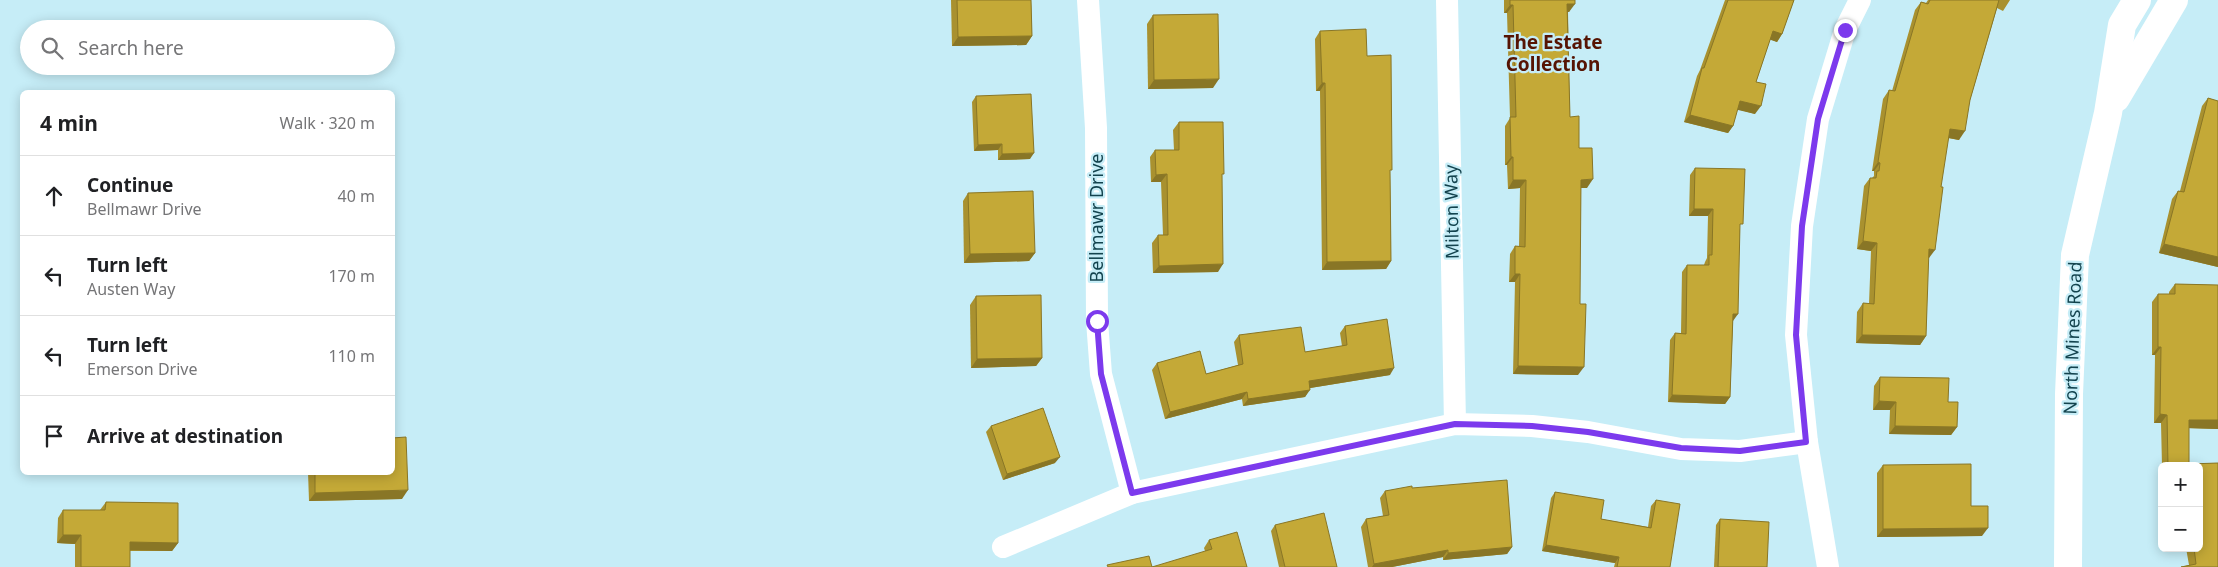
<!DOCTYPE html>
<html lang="en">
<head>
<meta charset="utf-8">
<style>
	:root { --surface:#fff; --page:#f2f2f2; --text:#202124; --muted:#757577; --line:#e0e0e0 }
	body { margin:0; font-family:"Noto Sans",sans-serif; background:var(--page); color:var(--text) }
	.controls { position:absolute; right:15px; bottom:15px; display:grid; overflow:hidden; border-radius:8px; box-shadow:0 2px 12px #0003 }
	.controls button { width:45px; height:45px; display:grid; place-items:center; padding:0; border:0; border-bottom:1px solid var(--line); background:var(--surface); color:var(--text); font:25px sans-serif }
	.stop { position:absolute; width:15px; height:15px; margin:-11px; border:4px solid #7c3aed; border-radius:50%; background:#fff }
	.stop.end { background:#7c3aed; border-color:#fff; box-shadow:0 1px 5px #0008 }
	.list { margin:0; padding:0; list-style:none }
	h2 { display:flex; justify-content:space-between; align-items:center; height:65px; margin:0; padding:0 20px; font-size:21px }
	h2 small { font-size:16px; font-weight:400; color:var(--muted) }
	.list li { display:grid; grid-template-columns:32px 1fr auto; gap:15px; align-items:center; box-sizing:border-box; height:80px; padding:0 20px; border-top:1px solid var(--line) }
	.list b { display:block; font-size:19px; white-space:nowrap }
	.list p { margin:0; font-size:16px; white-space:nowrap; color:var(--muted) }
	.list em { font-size:16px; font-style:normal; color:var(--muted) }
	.icon { flex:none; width:28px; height:28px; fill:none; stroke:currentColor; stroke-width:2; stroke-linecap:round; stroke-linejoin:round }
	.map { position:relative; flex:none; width:2218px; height:567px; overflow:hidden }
	.search { position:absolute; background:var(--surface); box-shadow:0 2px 12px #0003; left:20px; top:20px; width:375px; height:55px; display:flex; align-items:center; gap:12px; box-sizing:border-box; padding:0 18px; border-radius:28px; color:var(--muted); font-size:19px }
	.panel { position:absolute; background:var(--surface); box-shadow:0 2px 12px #0003; left:20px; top:90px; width:375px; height:385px; border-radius:8px }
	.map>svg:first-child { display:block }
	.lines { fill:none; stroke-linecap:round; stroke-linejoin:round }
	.minor { stroke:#fff; stroke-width:22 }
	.secondary { stroke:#fff; stroke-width:28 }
	.wall { fill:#a9912f }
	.shaded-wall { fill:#897626 }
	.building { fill:#c4a937; stroke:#897626 }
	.route { stroke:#7c3aed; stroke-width:6 }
	.labels { text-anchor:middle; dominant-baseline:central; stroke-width:4.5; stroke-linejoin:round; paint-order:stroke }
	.street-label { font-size:18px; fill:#13434e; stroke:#c6edf7 }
	.neighbourhood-label { font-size:19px; font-weight:bold; fill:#561403; stroke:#c6edf7 }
</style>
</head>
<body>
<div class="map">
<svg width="2218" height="567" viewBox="0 0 2218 567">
	<rect width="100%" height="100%" fill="#c6edf7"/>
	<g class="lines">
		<g class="minor">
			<polyline points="1088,0 1096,128 1097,321 1101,374 1132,493"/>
			<polyline points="1447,0 1455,424"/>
			<polyline points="1003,547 1132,493 1455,424 1532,426 1588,432 1681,449 1740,451 1807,442"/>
			<polyline points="1828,567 1807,442 1796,335 1802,226 1818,119 1845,30 1860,0"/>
		</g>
		<g class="secondary">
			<polyline points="2116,98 2174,0"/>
			<polyline points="2068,567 2069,394 2075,255 2108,113 2122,25 2137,0"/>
		</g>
	</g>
	<g class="wall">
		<polygon points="951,0 1031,0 1032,36 1026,45 952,46"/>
		<polygon points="1504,0 1575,0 1569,12 1568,12 1570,117 1579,148 1587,188 1581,188 1578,375 1513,374 1515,282 1509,282 1510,254 1515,246 1519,246 1520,188 1508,189 1507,165 1505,165 1505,126 1510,118 1507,13 1504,13"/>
		<polygon points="1725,0 1794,0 1782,34 1777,42 1770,39 1756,82 1755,114 1737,109 1733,126 1728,133 1684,122 1697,76 1700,70"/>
		<polygon points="1928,0 2010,0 2003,11 1997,8 1970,100 1959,140 1948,138 1929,258 1928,258 1926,336 1920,345 1856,343 1857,312 1863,303 1869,304 1871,251 1857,249 1864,186 1870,178 1872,178 1874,176 1874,171 1872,171 1883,99 1889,90 1892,91 1915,10 1921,2 1926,3"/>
		<polygon points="1153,15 1213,88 1148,89 1147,24"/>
		<polygon points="1320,31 1367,56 1390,173 1391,261 1386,269 1322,270 1320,91 1316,91 1315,39"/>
		<polygon points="976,96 1030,159 998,160 998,150 974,151 972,102"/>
		<polygon points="2208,98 2218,101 2218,267 2159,253 2172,199 2178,191 2180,191 2202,106"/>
		<polygon points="1179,122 1222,177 1218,272 1153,273 1152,243 1158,235 1163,235 1161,182 1151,182 1150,157 1155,150 1174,150 1173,130"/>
		<polygon points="1695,168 1740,230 1733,321 1730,397 1725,404 1668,402 1670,340 1675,333 1681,333 1682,272 1687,265 1704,265 1705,262 1707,258 1708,216 1689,216 1690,175"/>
		<polygon points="968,193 1035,253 1029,261 964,263 963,201"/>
		<polygon points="2175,284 2218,285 2218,429 2189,428 2189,464 2218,463 2218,567 2181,567 2189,565 2186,548 2199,548 2199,466 2162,466 2161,423 2154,423 2155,355 2152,355 2152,302 2158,294 2169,294 2169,292"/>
		<polygon points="976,296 1042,358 1036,366 971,368 970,305"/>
		<polygon points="1345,326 1390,375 1310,388 1305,397 1243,406 1242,399 1165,419 1152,370 1157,363 1206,374 1238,365 1234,342 1239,335 1305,352 1342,346 1340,333"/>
		<polygon points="1880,377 1948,402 1957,427 1951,435 1889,434 1890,410 1873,410 1874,386"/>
		<polygon points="991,426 1055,463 1003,480 986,432"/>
		<polygon points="1883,465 1971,506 1982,536 1877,537 1877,473"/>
		<polygon points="308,472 392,472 402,499 309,501"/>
		<polygon points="1412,488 1512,547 1507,554 1443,560 1443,557 1392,567 1368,567 1361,527 1366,519 1383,516 1380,498 1385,491"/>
		<polygon points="1555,492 1601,519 1648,527 1651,506 1656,500 1670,567 1614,567 1615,563 1542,551 1551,498"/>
		<polygon points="106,502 178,543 172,551 130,551 130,567 75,567 75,544 57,543 58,518 63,510 100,510"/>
		<polygon points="1720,519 1767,567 1714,567 1716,525"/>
		<polygon points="1275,525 1337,567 1279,567 1271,531"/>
		<polygon points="1209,540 1247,567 1205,551 1204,548"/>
	</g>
	<g class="shaded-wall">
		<polygon points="1567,4 1575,4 1569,12 1562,12"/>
		<polygon points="1510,5 1513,5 1507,13 1504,13"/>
		<polygon points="1773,31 1782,34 1777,42 1768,39"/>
		<polygon points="1032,36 1026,45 952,46 958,37"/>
		<polygon points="1219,79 1213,88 1148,89 1154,80"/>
		<polygon points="1322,83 1325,83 1320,91 1316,91"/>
		<polygon points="1740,101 1761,106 1755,114 1734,109"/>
		<polygon points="1690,115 1733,126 1728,133 1684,122"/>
		<polygon points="1950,129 1965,131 1959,140 1944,137"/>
		<polygon points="1002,144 998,150 974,151 978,145"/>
		<polygon points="1034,153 1030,159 998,160 1002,154"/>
		<polygon points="1511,157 1513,157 1507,165 1505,165"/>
		<polygon points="1878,162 1880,163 1874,171 1872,171"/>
		<polygon points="1167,174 1161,182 1151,182 1156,175"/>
		<polygon points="1593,179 1587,188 1576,188 1581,180"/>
		<polygon points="1513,180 1526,180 1520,188 1508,189"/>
		<polygon points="1694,209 1713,209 1708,216 1689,216"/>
		<polygon points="1863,241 1877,243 1871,251 1857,249"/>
		<polygon points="2164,244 2218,257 2218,267 2159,253"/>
		<polygon points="1929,249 1935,250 1929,258 1923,258"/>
		<polygon points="1035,253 1029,261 964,263 970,254"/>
		<polygon points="1391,261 1386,269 1322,270 1327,262"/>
		<polygon points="1223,264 1218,272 1153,273 1159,266"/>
		<polygon points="1515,274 1520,274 1515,282 1509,282"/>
		<polygon points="1733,314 1738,314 1733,321"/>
		<polygon points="1862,335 1926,336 1920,345 1856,343"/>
		<polygon points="2158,347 2161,347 2155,355 2152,355"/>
		<polygon points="1042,358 1036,366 971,368 977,359"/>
		<polygon points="1518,366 1584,367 1578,375 1513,374"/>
		<polygon points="1394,368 1390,375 1304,389 1309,381"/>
		<polygon points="1310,390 1305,397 1243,406 1248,399"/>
		<polygon points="1247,392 1242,399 1165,419 1170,412"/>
		<polygon points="1672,395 1730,397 1725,404 1668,402"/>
		<polygon points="1879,401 1896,402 1890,410 1873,410"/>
		<polygon points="2160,414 2167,415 2161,423 2154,423"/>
		<polygon points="2189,420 2218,420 2218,429 2183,428"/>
		<polygon points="1895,426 1957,427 1951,435 1889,434"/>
		<polygon points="1060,457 1055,463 1003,480 1007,474"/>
		<polygon points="408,490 402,499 309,501 315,493"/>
		<polygon points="1988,528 1982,536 1877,537 1883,529"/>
		<polygon points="63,535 81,535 75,544 57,543"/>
		<polygon points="130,542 178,543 172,551 124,550"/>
		<polygon points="1546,545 1619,557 1615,563 1542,551"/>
		<polygon points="1512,547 1507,554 1443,560 1448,553"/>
		<polygon points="1448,550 1443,557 1392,567 1372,567 1374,564"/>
	</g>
	<g class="building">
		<polygon points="957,0 1031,0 1032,36 958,37"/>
		<polygon points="1510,0 1575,0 1575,4 1567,4 1570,117 1579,116 1579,148 1592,148 1593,179 1581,180 1580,304 1586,304 1584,367 1518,366 1520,274 1515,274 1515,246 1525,247 1526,180 1513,180 1513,157 1511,157 1510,117 1516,117 1513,5 1510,5"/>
		<polygon points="1728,0 1794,0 1782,34 1773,31 1756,82 1766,84 1761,106 1740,101 1733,126 1690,115 1702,68 1704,68"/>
		<polygon points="1930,0 1999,0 1970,100 1965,131 1950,129 1941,187 1943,187 1935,250 1929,249 1926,336 1862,335 1863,303 1874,304 1877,243 1863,241 1870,178 1876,178 1877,171 1879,171 1880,163 1878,162 1889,90 1895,91 1921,2 1928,4"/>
		<polygon points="1218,14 1219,79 1154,80 1153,15"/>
		<polygon points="1366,29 1367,56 1391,55 1392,170 1390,170 1391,261 1327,262 1325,83 1322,83 1320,31"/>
		<polygon points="1031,94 1034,153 1002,154 1002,144 978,145 976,96"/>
		<polygon points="2208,98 2218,101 2218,257 2164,244 2178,191 2184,192"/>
		<polygon points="1179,122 1223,122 1224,174 1222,174 1223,264 1159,266 1158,235 1168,235 1167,174 1156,175 1155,150 1179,150"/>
		<polygon points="1695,168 1745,169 1743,224 1740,224 1738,314 1733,314 1730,397 1672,395 1675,333 1686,334 1687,265 1709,265 1709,255 1712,255 1713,209 1694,209"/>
		<polygon points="1033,191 1035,253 970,254 968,193"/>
		<polygon points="2175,284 2218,285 2218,420 2189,420 2189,464 2218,463 2218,567 2181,567 2196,564 2194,548 2199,548 2199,466 2168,466 2167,415 2160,414 2161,347 2158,347 2158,294 2175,294"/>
		<polygon points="1041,295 1042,358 977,359 976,296"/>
		<polygon points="1387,319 1394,368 1309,381 1310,390 1248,399 1247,392 1170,412 1157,363 1200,351 1206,374 1243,364 1239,335 1301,327 1305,352 1347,345 1345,326"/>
		<polygon points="1880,377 1949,378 1948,402 1958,402 1957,427 1895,426 1896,402 1879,401"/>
		<polygon points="1043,408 1060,457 1007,474 991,426"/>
		<polygon points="406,437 408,490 315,493 315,472 392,472 392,438"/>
		<polygon points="1971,464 1971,506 1988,506 1988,528 1883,529 1883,465"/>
		<polygon points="1507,480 1512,547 1448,553 1448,550 1374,564 1366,519 1389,515 1385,491 1412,486 1412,488"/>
		<polygon points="1555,492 1604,500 1601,519 1651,528 1656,500 1680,504 1670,567 1617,567 1619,557 1546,545"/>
		<polygon points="106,502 178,503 178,543 130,542 130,567 81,567 81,535 63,535 63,510 105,510"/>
		<polygon points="1324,513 1337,567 1285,567 1275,525"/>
		<polygon points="1720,519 1769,522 1767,567 1718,567"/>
		<polygon points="1237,532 1247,567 1152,567 1212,549 1209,540"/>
		<polygon points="1149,556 1152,567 1108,567 1107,565"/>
	</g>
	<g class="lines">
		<polyline class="route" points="1097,321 1101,374 1132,493 1455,424 1532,426 1588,432 1681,448 1740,451 1806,442 1796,335 1802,226 1818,119 1845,30"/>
	</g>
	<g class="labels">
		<g class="street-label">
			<text transform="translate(1451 212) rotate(-91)">Milton Way</text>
			<text transform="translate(1096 218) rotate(-90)">Bellmawr Drive</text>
			<text transform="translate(2072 338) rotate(-88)">North Mines Road</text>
		</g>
		<g class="neighbourhood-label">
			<text x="1553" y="42">The Estate<tspan x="1553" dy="22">Collection</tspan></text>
		</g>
	</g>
</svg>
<div class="controls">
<button>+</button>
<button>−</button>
</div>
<div class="stop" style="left:1097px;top:321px"></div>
<div class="stop end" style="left:1845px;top:30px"></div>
<div class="search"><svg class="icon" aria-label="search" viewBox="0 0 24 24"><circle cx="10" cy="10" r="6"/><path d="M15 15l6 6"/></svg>Search here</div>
<section class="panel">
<h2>4 min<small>Walk · 320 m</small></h2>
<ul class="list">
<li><svg class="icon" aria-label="ahead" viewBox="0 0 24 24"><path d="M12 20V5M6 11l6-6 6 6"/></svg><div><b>Continue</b><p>Bellmawr Drive</p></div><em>40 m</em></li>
<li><svg class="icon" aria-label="left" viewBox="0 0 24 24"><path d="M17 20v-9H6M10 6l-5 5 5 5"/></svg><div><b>Turn left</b><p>Austen Way</p></div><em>170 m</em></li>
<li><svg class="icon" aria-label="left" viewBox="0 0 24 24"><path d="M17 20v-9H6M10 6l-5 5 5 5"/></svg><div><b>Turn left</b><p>Emerson Drive</p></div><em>110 m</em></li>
<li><svg class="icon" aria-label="arrive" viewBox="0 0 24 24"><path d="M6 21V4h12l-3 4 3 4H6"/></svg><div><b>Arrive at destination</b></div></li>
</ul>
</section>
</div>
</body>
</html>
